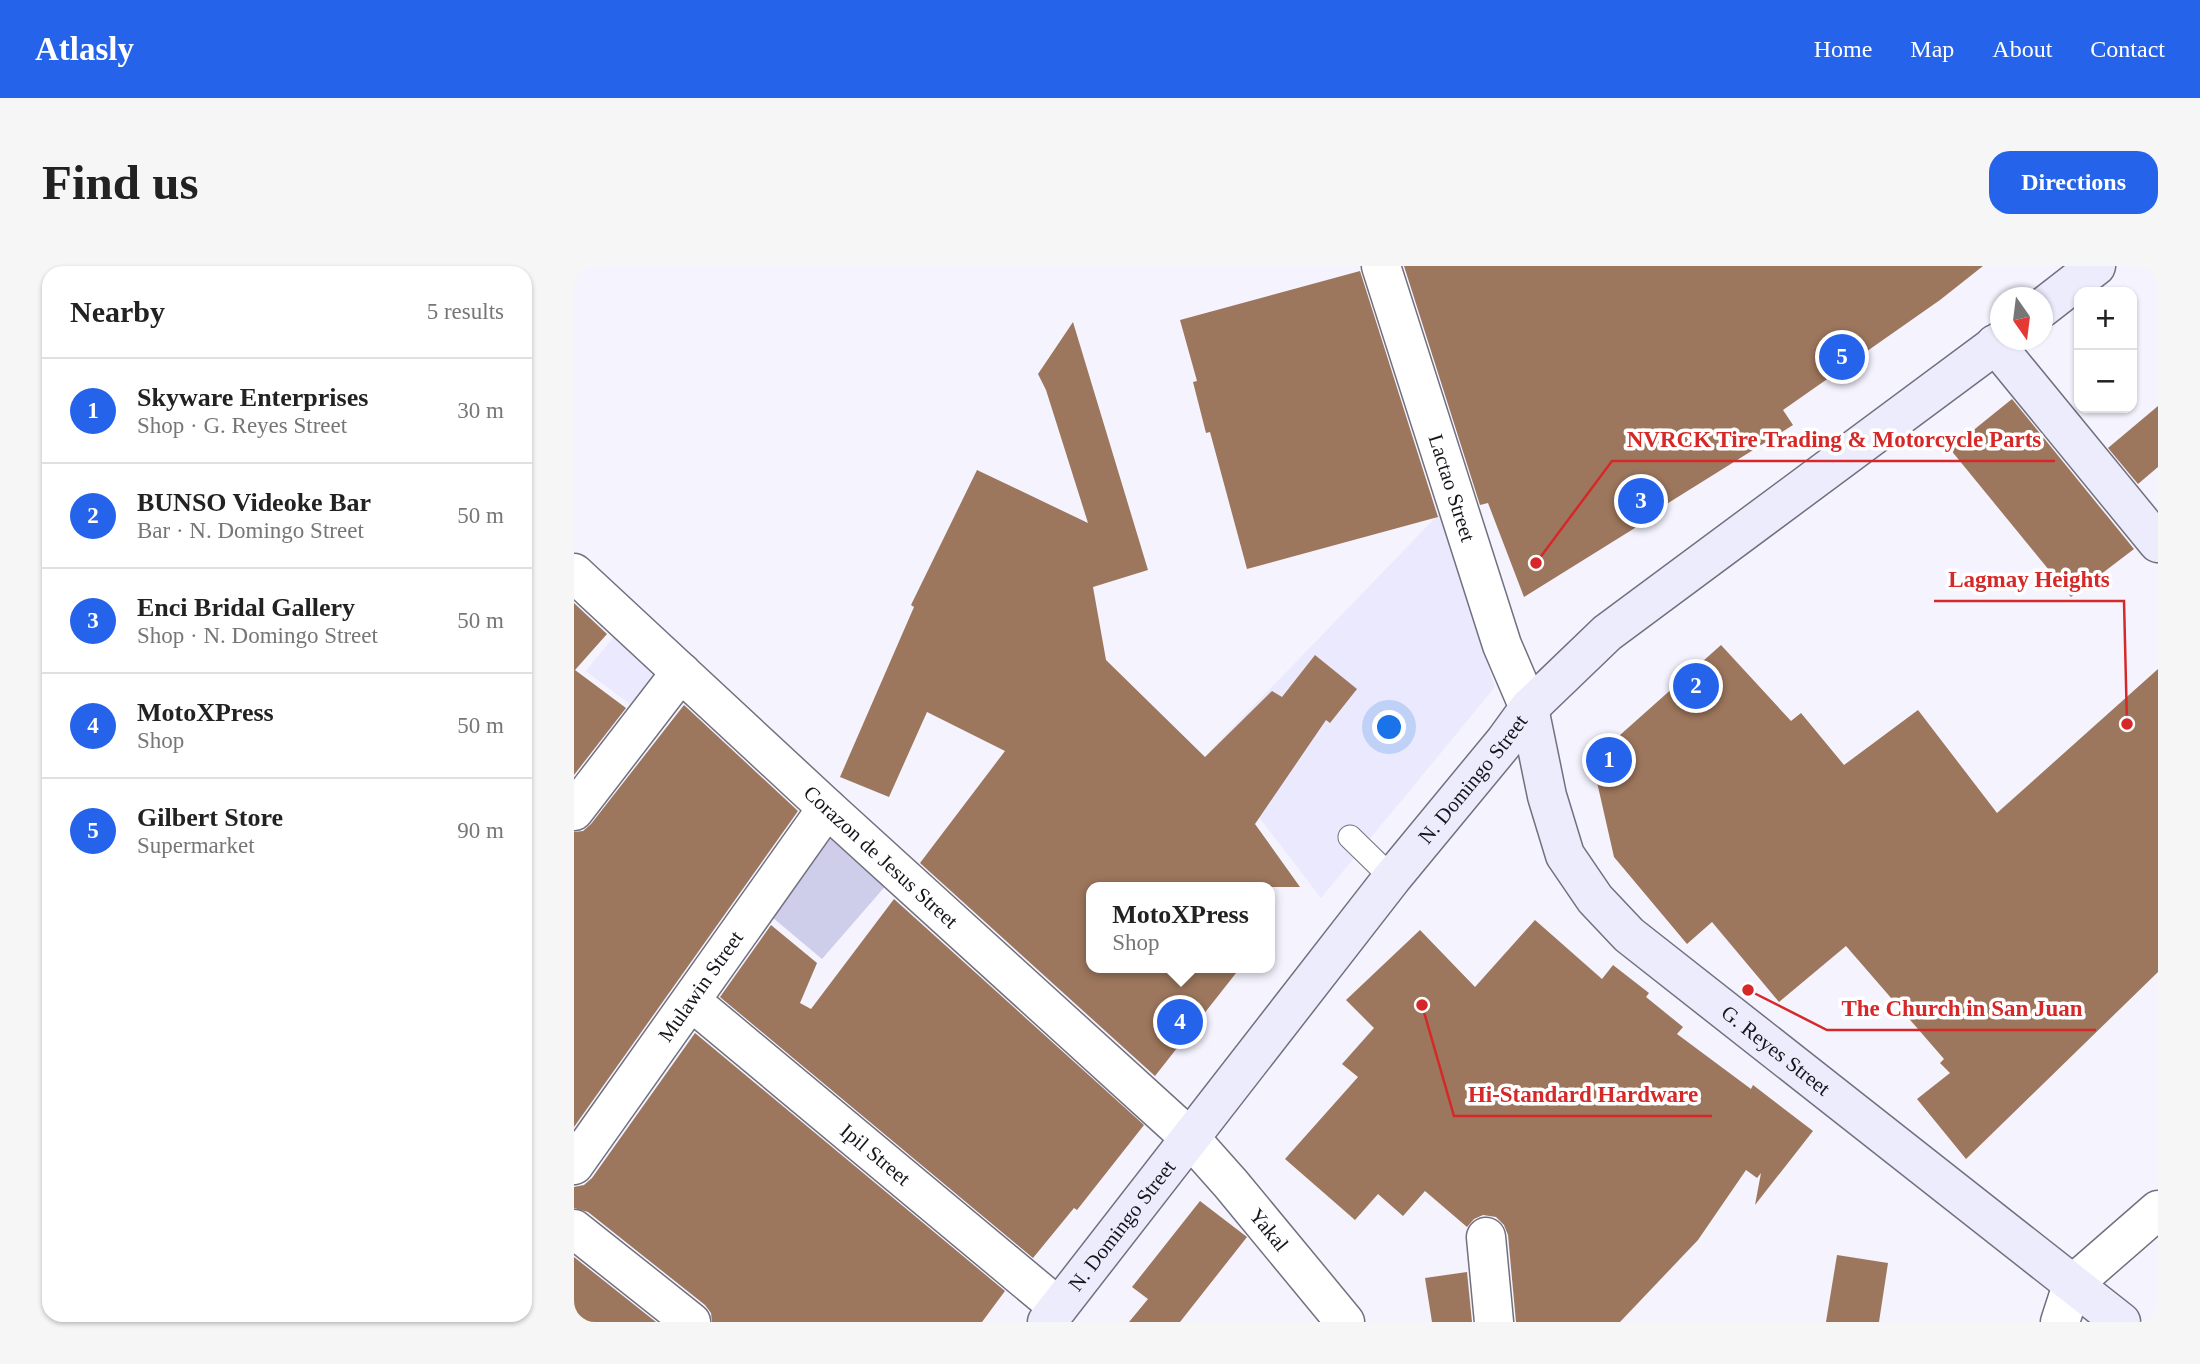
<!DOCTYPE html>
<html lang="en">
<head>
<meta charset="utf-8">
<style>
	:root { --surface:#fff; --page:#f6f6f6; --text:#222; --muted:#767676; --line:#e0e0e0; --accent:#2563eb }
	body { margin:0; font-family:Georgia,serif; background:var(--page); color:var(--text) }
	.controls { position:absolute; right:21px; top:21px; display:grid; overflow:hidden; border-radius:14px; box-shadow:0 2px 5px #0004 }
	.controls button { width:63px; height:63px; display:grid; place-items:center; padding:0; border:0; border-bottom:2px solid var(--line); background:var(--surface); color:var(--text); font:35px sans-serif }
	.compass { position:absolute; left:1416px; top:21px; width:63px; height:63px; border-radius:50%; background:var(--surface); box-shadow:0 2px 5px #0004; rotate:166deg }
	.you { position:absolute; left:816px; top:462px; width:24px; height:24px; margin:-18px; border:5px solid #fff; border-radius:50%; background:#1a73e8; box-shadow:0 0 0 10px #1a73e833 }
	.badge { display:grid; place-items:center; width:46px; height:46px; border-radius:50%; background:var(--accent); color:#fff; font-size:23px; font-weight:700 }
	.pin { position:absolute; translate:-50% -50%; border:4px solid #fff; box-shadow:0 2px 7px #0006 }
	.popup { position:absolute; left:512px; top:616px; width:189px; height:91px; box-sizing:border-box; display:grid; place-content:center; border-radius:14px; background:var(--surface); filter:drop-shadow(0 2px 5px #0005); font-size:23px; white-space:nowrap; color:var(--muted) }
	.popup b { font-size:26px; color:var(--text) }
	.popup::after { content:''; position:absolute; left:50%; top:100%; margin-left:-14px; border:14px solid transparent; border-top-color:var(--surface) }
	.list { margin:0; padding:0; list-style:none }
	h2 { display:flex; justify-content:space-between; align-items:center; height:91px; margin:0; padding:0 28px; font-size:30px }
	h2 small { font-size:23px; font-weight:400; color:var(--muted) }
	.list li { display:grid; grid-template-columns:46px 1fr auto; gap:21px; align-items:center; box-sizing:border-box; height:105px; padding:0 28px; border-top:2px solid var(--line) }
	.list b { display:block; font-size:26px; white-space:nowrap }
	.list p { margin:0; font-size:23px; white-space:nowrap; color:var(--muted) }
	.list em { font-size:23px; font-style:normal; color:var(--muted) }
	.map { position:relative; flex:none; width:1584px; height:1056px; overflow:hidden; border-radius:21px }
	header { display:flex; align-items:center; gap:42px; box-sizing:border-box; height:98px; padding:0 35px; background:var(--accent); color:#fff }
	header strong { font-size:33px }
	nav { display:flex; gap:38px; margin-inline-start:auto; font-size:24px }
	.intro { display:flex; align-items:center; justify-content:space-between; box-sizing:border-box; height:168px; padding:0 42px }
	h1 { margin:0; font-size:49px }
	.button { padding:18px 32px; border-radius:21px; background:var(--accent); color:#fff; font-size:24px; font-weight:700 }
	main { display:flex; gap:42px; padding:0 42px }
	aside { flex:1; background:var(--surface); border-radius:21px; box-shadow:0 2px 5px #0004 }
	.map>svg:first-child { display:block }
	.built { fill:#eae9fd }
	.green { fill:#cecdea }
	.building { fill:#9d775d }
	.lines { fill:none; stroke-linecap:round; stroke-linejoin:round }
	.lane-casing { stroke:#71707f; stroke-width:25 }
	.street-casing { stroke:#71707f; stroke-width:41 }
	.secondary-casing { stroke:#71707f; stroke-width:41 }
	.lane { stroke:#fff; stroke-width:23 }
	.street { stroke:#fff; stroke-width:38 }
	.secondary { stroke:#edecfd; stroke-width:38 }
	.labels { text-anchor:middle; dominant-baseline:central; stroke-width:7; stroke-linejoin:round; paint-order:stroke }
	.street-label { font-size:21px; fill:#16151b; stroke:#fff }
	.leader { fill:none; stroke:#d62828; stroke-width:2.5 }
	.callout-dot { fill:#d62828; stroke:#fff; stroke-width:2.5 }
	.callout-label { font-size:23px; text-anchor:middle; font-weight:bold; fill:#d62828; stroke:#fff; stroke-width:7; stroke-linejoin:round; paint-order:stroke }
</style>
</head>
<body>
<header>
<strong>Atlasly</strong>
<nav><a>Home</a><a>Map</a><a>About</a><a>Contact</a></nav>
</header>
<div class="intro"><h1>Find us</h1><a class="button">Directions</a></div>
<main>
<aside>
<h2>Nearby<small>5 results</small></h2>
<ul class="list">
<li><span class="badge">1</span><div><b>Skyware Enterprises</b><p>Shop · G. Reyes Street</p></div><em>30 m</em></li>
<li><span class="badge">2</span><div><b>BUNSO Videoke Bar</b><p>Bar · N. Domingo Street</p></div><em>50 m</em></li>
<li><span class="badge">3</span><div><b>Enci Bridal Gallery</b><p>Shop · N. Domingo Street</p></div><em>50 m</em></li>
<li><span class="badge">4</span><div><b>MotoXPress</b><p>Shop</p></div><em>50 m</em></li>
<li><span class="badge">5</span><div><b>Gilbert Store</b><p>Supermarket</p></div><em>90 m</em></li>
</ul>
</aside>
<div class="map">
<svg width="1584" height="1056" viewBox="0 0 1584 1056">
	<rect width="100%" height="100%" fill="#f4f3fe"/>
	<g class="built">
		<polygon points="865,248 921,421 747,632 635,486"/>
		<polygon points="48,361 90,394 56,438 12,405"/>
	</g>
	<polygon class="green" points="257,569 314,617 248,693 192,646"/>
	<g class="building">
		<polygon points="830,0 1409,0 1366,34 1209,144 1219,159 1091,239 1093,242 950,331 914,237 906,239"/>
		<polygon points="786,5 864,251 673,303 636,166 632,167 619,116 623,115 606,54"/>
		<polygon points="499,56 574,304 519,321 532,394 631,491 698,425 708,431 741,389 783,423 756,457 752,454 681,558 726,621 517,621 517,702 666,702 581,810 346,597 431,485 353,446 315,531 266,511 340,341 337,339 403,204 514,257 472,124 464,108"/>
		<polygon points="1438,133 1560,283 1497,331 1376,183"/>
		<polygon points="1584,140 1584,201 1564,218 1534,182"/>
		<polygon points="0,337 33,368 1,404 52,442 0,509"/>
		<polygon points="1147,379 1217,455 1227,447 1270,499 1344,444 1423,547 1584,403 1584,706 1392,893 1343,833 1376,807 1366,797 1370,793 1272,680 1205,736 1138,656 1113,678 1040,591 1018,494"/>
		<polygon points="110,439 224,545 0,861 0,566 9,565 17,558"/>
		<polygon points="320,633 570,859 503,944 500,942 459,992 146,731 197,659 243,697 226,737 237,743"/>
		<polygon points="961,654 1028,713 1039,699 1075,727 1072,731 1109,761 1103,768 1177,823 1179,819 1239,865 1181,939 1187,907 1183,912 1172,904 1124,974 1046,1056 942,1056 934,969 930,959 922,951 909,949 900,953 893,961 851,925 829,950 804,928 781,954 711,893 784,811 768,798 800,762 772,734 846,664 901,721"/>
		<polygon points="121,767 431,1025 408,1056 138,1056 137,1047 131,1039 14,946 0,942 0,921 10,919 18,912"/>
		<polygon points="626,935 673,971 606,1056 555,1056 574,1033 558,1021"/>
		<polygon points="1263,989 1314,997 1305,1056 1252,1056"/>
		<polygon points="0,991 82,1056 0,1056"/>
		<polygon points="893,1006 898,1056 858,1056 851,1012"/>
	</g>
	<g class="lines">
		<g class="lane-casing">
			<polyline id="lane" points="776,571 818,612"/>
		</g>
		<g class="street-casing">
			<g id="street">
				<path id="s1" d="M807 0 928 379 955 442"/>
				<path id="s2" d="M0 307 253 542 617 873 657 918 771 1056"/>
				<polyline points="0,545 107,406"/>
				<path id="s3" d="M117 735 484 1041"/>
				<path id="s4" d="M0 899 253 542"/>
				<polyline points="0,963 117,1056"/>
				<polyline points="912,971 920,1056"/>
				<polyline points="1486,1056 1498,1019 1584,944"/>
			</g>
		</g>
		<g class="secondary-casing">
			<g id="secondary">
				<polyline points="1468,42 1522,0"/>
				<polyline points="1421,78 1584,277"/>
				<path id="s5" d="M955 442 973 530 991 589 1021 633 1055 669 1547 1056"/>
				<path id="s6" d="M473 1056 818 612 931 475 955 442 1033 367 1428 74"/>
			</g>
		</g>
		<use href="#lane" class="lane"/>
		<use href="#street" class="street"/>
		<use href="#secondary" class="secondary"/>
	</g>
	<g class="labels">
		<g class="street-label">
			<text stroke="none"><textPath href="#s1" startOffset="233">Lactao Street</textPath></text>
			<text stroke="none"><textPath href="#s6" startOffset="690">N. Domingo Street</textPath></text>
			<text stroke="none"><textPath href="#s2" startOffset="418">Corazon de Jesus Street</textPath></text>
			<text stroke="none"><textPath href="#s4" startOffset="219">Mulawin Street</textPath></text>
			<text stroke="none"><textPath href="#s5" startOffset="441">G. Reyes Street</textPath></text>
			<text stroke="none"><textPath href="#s3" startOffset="240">Ipil Street</textPath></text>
			<text stroke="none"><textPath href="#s6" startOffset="122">N. Domingo Street</textPath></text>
			<text stroke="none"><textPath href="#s2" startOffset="957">Yakal</textPath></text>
		</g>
	</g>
	<path class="leader" d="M962 297L1038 195H1481M1553 458L1550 335H1360M1174 724L1253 764H1522M848 739L880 850H1138"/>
	<g class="callout-dot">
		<circle cx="962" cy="297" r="7"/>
		<circle cx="1553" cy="458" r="7"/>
		<circle cx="1174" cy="724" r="7"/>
		<circle cx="848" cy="739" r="7"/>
	</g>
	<g class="callout-label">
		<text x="1260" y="181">NVRCK Tire Trading &amp; Motorcycle Parts</text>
		<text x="1455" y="321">Lagmay Heights</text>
		<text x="1388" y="750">The Church in San Juan</text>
		<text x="1009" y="836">Hi-Standard Hardware</text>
	</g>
</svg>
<div class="controls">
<button>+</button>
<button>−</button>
</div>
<svg class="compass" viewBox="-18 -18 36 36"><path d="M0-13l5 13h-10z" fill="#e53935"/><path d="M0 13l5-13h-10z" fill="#767676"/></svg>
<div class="you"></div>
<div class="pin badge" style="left:1035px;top:494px">1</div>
<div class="pin badge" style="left:1122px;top:420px">2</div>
<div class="pin badge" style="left:1067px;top:235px">3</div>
<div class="pin badge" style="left:606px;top:756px">4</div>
<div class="popup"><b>MotoXPress</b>Shop</div>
<div class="pin badge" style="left:1268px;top:91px">5</div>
</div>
</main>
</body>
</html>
